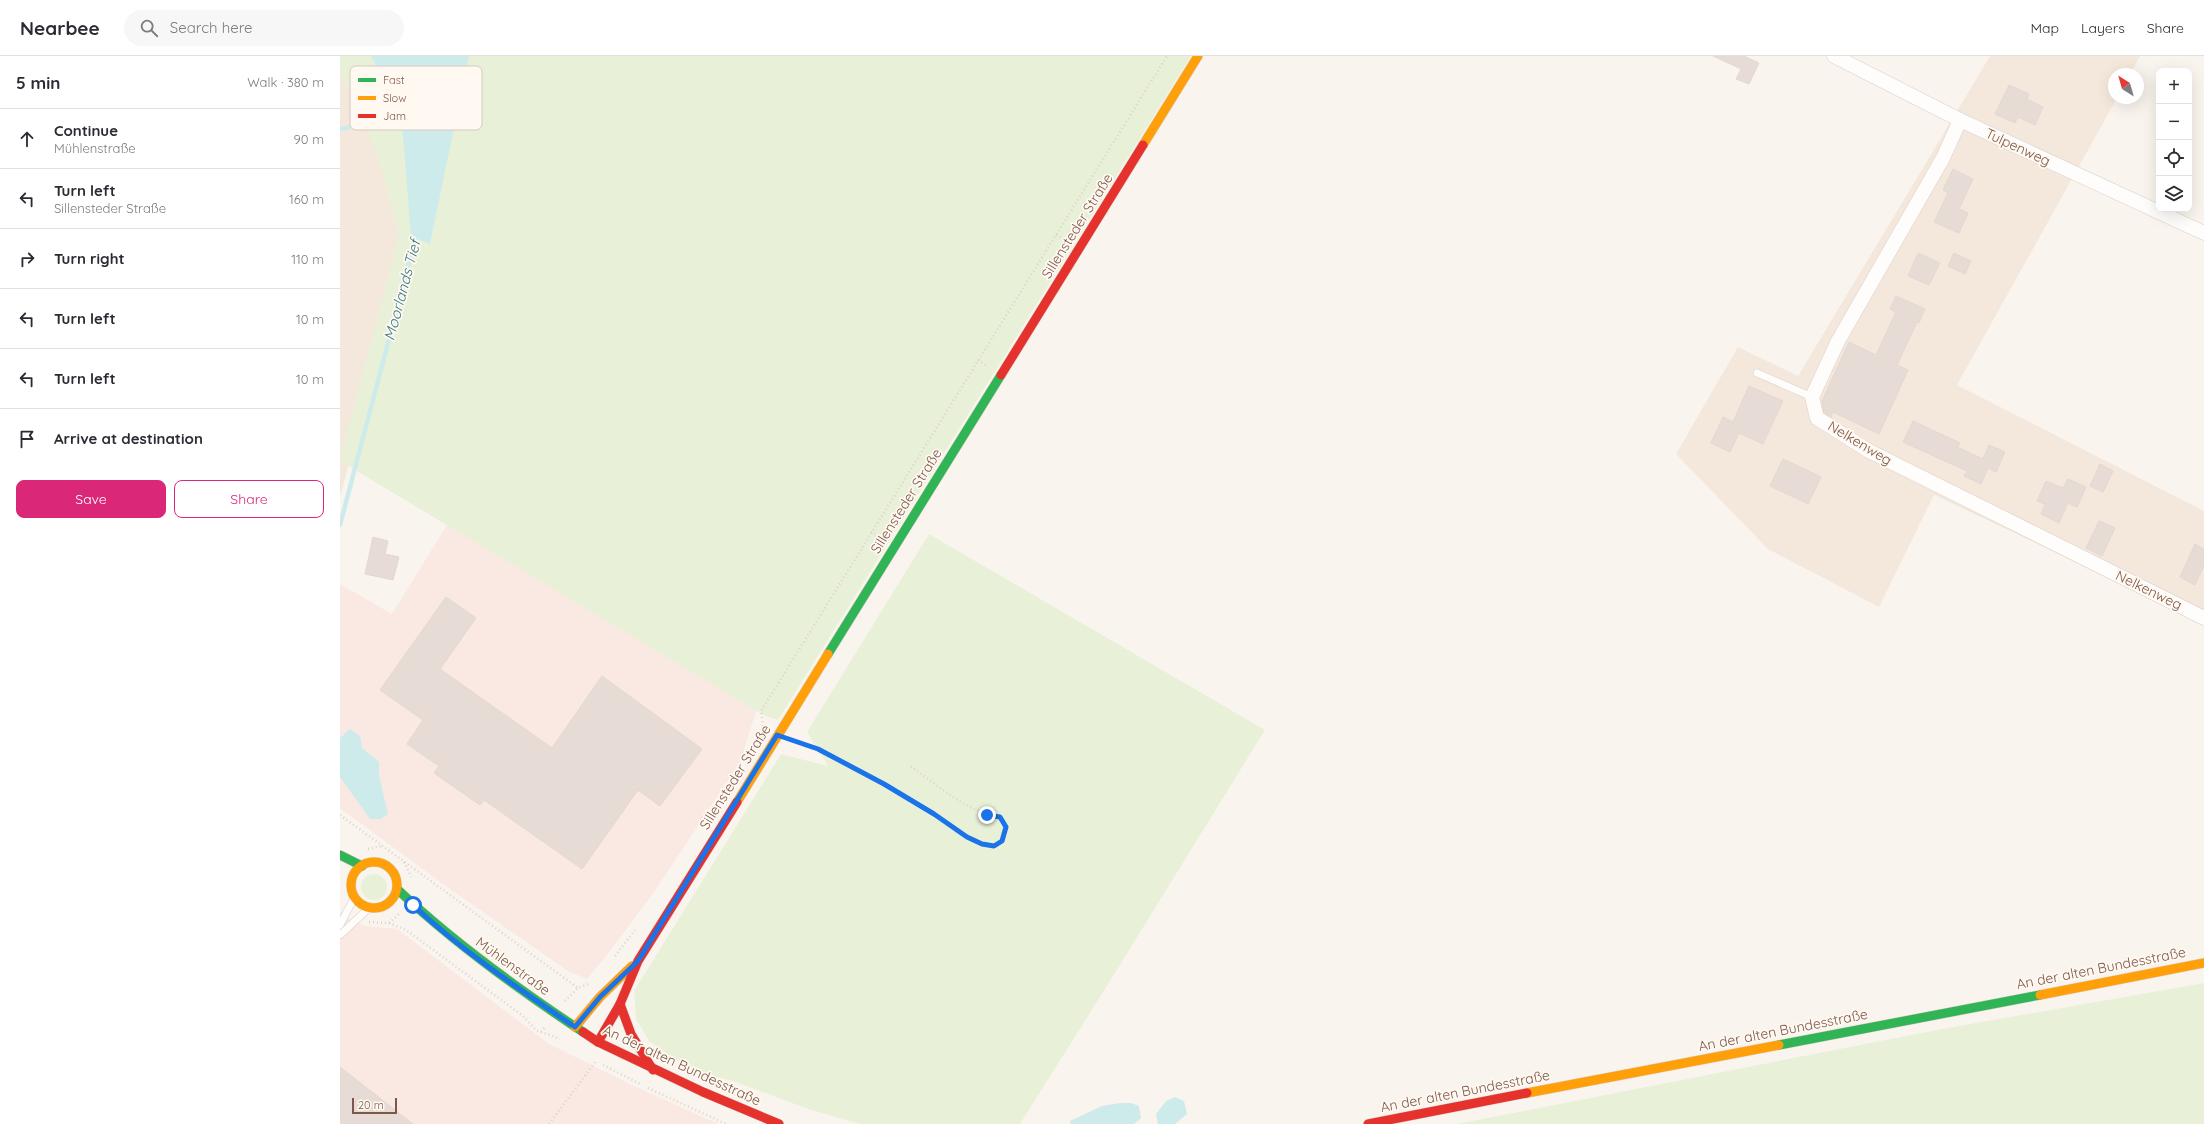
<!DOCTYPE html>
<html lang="en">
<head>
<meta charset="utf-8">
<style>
	:root { --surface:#fff; --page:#f7f7f7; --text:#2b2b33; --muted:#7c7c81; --line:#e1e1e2; --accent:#db2777 }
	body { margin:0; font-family:Quicksand,sans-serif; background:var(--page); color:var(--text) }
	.controls { position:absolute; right:12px; top:12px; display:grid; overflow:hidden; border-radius:8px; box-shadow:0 4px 16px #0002 }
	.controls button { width:36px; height:36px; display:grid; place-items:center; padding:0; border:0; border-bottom:1px solid var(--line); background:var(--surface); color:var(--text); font:20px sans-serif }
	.compass { position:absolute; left:1768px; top:12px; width:36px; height:36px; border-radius:50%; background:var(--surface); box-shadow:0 4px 16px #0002; rotate:323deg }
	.scale { position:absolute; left:12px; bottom:10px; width:45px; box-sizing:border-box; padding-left:4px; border:2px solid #7d5849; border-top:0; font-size:11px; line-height:14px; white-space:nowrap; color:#7d5849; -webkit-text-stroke:3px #fff9f2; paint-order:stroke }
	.stop { position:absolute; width:12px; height:12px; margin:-9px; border:3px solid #1a73e8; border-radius:50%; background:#fff }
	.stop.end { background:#1a73e8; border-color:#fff; box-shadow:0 1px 4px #0008 }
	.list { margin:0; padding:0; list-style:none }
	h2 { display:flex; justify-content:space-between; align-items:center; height:52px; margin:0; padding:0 16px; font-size:17px }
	h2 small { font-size:13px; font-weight:400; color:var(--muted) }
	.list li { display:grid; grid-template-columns:26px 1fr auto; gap:12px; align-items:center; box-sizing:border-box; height:60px; padding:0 16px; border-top:1px solid var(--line) }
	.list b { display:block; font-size:15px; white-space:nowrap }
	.list p { margin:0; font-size:13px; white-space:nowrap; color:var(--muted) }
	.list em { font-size:13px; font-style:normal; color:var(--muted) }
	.actions { display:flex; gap:8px; padding:12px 16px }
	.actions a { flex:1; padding:9px 0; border:1px solid var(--accent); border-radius:8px; text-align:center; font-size:14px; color:var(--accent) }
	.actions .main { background:var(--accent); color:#fff }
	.icon { flex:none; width:22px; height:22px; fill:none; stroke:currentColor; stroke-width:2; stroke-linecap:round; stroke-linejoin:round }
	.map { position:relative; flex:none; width:1864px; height:1068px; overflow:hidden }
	header { display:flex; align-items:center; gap:24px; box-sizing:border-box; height:56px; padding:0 20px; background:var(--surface); border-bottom:1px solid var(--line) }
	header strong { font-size:19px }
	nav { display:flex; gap:22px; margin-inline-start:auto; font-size:14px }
	.search { width:280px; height:36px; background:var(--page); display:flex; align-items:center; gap:10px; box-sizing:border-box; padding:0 14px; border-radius:22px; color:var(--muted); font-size:15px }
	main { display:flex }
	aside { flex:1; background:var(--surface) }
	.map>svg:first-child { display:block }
	.residential { fill:#f4e8dd }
	.commercial { fill:#fae9e2 }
	.green { fill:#e8f1d8 }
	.water { fill:#ceebec }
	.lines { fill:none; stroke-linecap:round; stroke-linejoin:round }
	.stream { stroke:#ceebec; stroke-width:4.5 }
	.building { fill:#e7dcd5; stroke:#e4d7cf }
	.lane-casing { stroke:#d9d0ca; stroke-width:8 }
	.street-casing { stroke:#d9d0ca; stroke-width:15 }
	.fast-casing { stroke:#dbd1cb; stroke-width:10 }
	.slow-casing { stroke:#dbd1cb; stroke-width:10 }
	.jam-casing { stroke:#dbd1cb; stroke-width:10 }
	.path { stroke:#ddd2ce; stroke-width:2.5; stroke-dasharray:1 3; stroke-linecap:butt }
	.lane { stroke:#fefdfc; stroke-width:7 }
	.street { stroke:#fefdfc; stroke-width:14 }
	.fast { stroke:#30b455; stroke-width:9 }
	.slow { stroke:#ff9f0a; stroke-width:9 }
	.jam { stroke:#e5322d; stroke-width:9 }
	.route { stroke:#1a73e8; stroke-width:5 }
	.labels { text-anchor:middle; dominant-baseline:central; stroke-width:3.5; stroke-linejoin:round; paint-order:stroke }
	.street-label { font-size:14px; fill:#7d5849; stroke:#fff9f2 }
	.water-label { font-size:15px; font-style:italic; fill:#3b7c82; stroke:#fff9f2 }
	.key { fill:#fff9f2; stroke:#d8c9bf; stroke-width:1 }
	.key-label { font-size:11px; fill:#7d5849 }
</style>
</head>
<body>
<header>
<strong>Nearbee</strong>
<div class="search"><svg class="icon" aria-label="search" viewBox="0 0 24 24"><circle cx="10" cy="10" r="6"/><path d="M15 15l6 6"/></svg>Search here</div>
<nav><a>Map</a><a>Layers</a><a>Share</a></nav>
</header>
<main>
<aside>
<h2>5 min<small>Walk · 380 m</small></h2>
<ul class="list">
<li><svg class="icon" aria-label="ahead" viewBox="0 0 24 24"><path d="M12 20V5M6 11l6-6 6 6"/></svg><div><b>Continue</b><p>Mühlenstraße</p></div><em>90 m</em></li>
<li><svg class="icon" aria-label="left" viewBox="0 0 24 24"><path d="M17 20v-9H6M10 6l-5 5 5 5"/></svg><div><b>Turn left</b><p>Sillensteder Straße</p></div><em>160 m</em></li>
<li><svg class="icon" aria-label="right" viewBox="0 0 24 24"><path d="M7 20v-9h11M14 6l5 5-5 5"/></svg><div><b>Turn right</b></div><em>110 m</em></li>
<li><svg class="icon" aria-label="left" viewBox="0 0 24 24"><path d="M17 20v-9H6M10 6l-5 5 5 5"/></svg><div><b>Turn left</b></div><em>10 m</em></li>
<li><svg class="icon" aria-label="left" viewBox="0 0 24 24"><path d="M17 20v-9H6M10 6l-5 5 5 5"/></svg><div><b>Turn left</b></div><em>10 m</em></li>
<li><svg class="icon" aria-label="arrive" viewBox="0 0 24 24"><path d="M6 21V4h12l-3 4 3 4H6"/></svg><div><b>Arrive at destination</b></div></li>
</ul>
<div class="actions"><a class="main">Save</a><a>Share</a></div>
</aside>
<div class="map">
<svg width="1864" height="1068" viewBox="0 0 1864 1068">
	<rect width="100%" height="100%" fill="#faf4ee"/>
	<g class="residential">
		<polygon points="0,0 9,0 66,192 0,441"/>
		<polygon points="1650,0 1800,0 1790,18 1774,18 1774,42 1777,42 1617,329 1864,455 1864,566 1594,439 1539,551 1428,493 1336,398 1398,291 1458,320"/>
	</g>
	<g class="commercial">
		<polygon points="108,467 417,652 400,706 312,839 263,904 247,923 228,915 107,831 0,752 0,528 52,558"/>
		<polygon points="0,855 10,864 25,870 57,873 209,988 296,1031 379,1068 0,1068"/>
	</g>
	<g class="green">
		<polygon points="0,0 851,0 438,664 425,660 0,405 59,179 35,91 0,15"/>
		<polygon points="589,478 925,674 765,933 680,1068 520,1068 468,1053 396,1026 362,1017 334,1003 309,985 296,963 294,935 441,698 488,710 467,676"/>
		<circle cx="34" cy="831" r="13"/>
		<polygon points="1864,927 1864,1068 1117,1068 1602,973"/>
	</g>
	<g class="water">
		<polygon points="31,0 129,0 90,188 71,180 62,68 53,43"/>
		<polygon points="10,673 20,680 22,692 39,706 39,719 48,758 41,763 30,763 0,721 0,682"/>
		<polygon points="835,1041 844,1045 847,1058 835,1068 818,1068 816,1058 826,1045"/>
		<polygon points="780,1047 791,1047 799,1050 801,1062 794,1068 731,1068 730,1065 762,1050"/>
	</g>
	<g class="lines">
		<g class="stream">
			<polyline points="0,73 65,59"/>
			<polyline points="0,469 77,177"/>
		</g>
	</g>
	<g class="building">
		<polygon points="1373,0 1404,0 1419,7 1409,28 1396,23 1401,13"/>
		<polygon points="1669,29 1689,38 1687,43 1703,51 1695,69 1678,61 1675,67 1655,58"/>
		<polygon points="1613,113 1633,123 1619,153 1628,157 1619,177 1594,166 1608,137 1603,134"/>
		<polygon points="1578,197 1600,207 1589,229 1568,220"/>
		<polygon points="1614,197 1631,205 1625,218 1608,210"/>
		<polygon points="1556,240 1585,253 1579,267 1577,266 1557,309 1568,314 1539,378 1493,356 1491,361 1484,357 1482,345 1509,286 1536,299 1556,256 1550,253"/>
		<polygon points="1409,330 1443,345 1423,388 1399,377 1390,396 1371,387 1383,361 1393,366"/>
		<polygon points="1573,365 1620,387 1617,391 1643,403 1649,389 1665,396 1656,416 1648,412 1641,428 1624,420 1627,415 1563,386"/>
		<polygon points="1443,403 1481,421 1468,448 1430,430"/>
		<polygon points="1760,408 1773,415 1763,436 1750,430"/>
		<polygon points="1728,423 1746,431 1737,451 1728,447 1719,467 1701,458 1705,448 1697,445 1706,425 1723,432"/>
		<polygon points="1759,465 1775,472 1762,500 1746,492"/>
		<polygon points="33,481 48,485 45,498 59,501 53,524 25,518"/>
		<polygon points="1855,488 1864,493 1864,510 1855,529 1840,521"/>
		<polygon points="106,541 136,562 100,613 212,692 262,620 362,693 320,750 298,734 242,813 144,744 140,749 94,717 99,710 67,688 83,664 40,634"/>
		<polygon points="0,1011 73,1068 0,1068"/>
	</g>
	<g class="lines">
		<g class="lane-casing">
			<g id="lane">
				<polyline points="1417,317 1472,341"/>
				<polyline points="0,869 14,842"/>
				<polyline points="0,879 29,852"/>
			</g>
		</g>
		<g class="street-casing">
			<g id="street">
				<polyline points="1494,0 1620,64 1864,177"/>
				<polyline points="1620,64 1603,102 1498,285 1472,341 1477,362 1529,395 1864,562"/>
			</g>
		</g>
		<g class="fast-casing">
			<g id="fast">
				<polyline points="488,598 661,319"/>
				<polyline points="0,799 22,810"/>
				<path d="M57 833C114 887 178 933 243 976"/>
				<polyline points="1439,989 1700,939"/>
			</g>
		</g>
		<g class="slow-casing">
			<g id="slow">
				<polyline points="803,89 858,0"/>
				<polyline points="397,746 488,598"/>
				<circle cx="34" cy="829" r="23"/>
				<polyline points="1700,939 1864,907"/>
				<polyline points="235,971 260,941 292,910"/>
				<polyline points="1187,1037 1439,989"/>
			</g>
		</g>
		<g class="jam-casing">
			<g id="jam">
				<polyline points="661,319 803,89"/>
				<polyline points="280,948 291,978 313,1014"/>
				<polyline points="243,976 258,986 363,1036 439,1068"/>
				<polyline points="258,986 280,948 298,905 397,746"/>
				<polyline points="1028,1068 1187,1037"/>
			</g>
		</g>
		<g class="path">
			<polyline points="716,179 726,184"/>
			<polyline points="638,304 647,310"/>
			<polyline points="531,476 541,482"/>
			<polyline points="423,670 421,655 827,0"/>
			<path d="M454 685C503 701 548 730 592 757 608 767 623 782 641 788 649 790 654 789 661 785L666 771 660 761C626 756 598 729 570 710"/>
			<polyline points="0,759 238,932"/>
			<polyline points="28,793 42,790"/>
			<polyline points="64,806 71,821"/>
			<polyline points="29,866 49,867 66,874 183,960 196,974 220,983"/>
			<polyline points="49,867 59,858"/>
			<polyline points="275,900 295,874"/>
			<polyline points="225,945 238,932 248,928"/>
			<polyline points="201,976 205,971"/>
			<polyline points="263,1009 302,1029"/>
			<polyline points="308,1032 386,1068"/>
			<polyline points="209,1068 256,1005"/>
		</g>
		<use href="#lane" class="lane"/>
		<use href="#street" class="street"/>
		<use href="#fast" class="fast"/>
		<use href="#slow" class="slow"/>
		<use href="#jam" class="jam"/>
	</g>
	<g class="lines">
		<path class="route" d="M73 849C122 895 179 933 235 971L260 941 298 905 437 679 478 693 544 728 594 758 627 781 642 788 654 790 662 785 666 771 660 761 647 759"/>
	</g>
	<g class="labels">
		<g class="street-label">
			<text transform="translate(1678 91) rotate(25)">Tulpenweg</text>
			<text transform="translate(737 170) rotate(-58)">Sillensteder Straße</text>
			<text transform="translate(1520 387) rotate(31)">Nelkenweg</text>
			<text transform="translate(566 445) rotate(-58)">Sillensteder Straße</text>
			<text transform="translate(1809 534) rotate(26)">Nelkenweg</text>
			<text transform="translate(395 721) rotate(-58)">Sillensteder Straße</text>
			<text transform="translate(173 910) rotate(36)">Mühlenstraße</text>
			<text transform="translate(1761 912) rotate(-11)">An der alten Bundesstraße</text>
			<text transform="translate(1443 974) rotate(-11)">An der alten Bundesstraße</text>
			<text transform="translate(342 1009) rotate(25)">An der alten Bundesstraße</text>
			<text transform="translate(1125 1035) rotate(-11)">An der alten Bundesstraße</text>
		</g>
		<g class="water-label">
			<text transform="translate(62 234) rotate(-75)">Moorlands Tief</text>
		</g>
	</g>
	<rect x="10" y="10" width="132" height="64" rx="6" class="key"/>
	<rect x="18" y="22" width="18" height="4" fill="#30b455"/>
	<rect x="18" y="40" width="18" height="4" fill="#ff9f0a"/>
	<rect x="18" y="58" width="18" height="4" fill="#e5322d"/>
	<g class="key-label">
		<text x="43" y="28">Fast</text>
		<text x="43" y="46">Slow</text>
		<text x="43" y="64">Jam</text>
	</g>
</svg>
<div class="controls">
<button>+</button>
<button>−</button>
<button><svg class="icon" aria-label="locate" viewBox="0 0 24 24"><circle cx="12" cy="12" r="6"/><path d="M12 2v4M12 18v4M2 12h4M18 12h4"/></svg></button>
<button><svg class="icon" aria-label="layers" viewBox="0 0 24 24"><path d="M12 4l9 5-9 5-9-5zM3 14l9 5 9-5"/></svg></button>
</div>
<svg class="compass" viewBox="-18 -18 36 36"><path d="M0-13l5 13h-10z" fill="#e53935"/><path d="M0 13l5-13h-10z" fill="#7c7c81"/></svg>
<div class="scale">20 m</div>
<div class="stop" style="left:73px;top:849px"></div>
<div class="stop end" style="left:647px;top:759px"></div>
</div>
</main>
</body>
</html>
